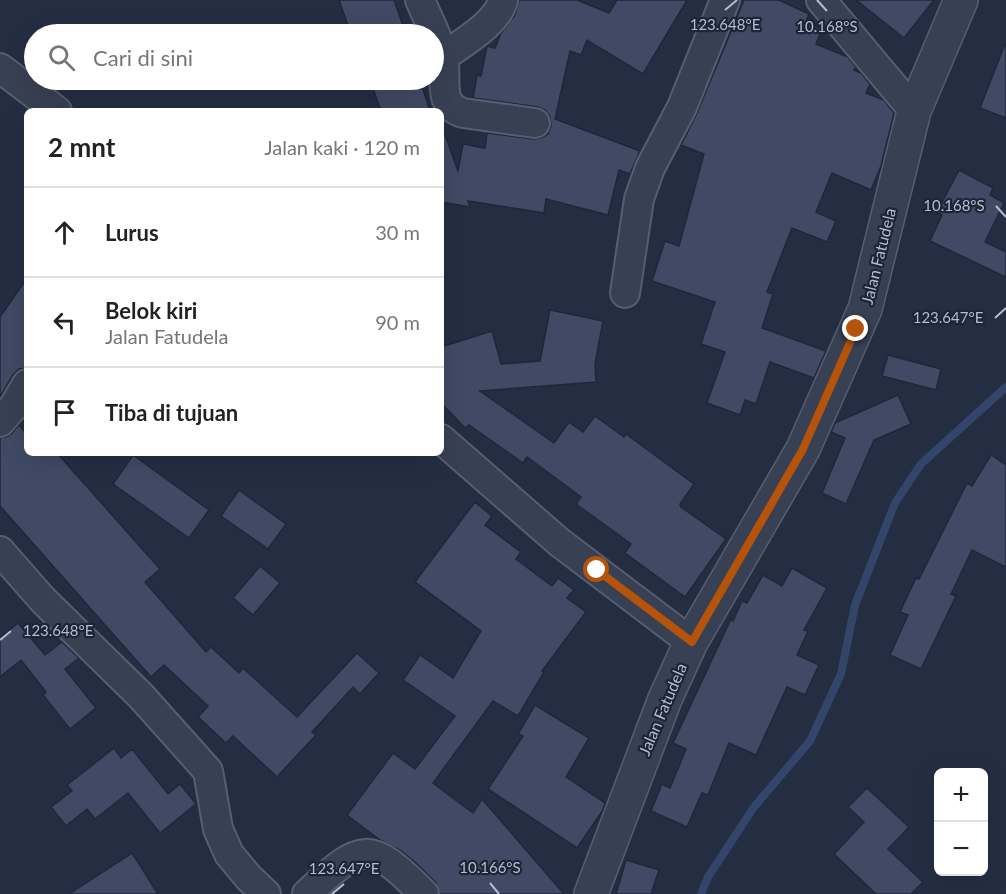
<!DOCTYPE html>
<html lang="id">
<head>
<meta charset="utf-8">
<style>
	:root { --surface:#fff; --page:#f6f6f6; --text:#222; --muted:#767676; --line:#e0e0e0 }
	body { margin:0; font-family:Lato,sans-serif; background:var(--page); color:var(--text) }
	.controls { position:absolute; right:18px; bottom:18px; display:grid; overflow:hidden; border-radius:9px; box-shadow:0 6px 24px #0002 }
	.controls button { width:54px; height:54px; display:grid; place-items:center; padding:0; border:0; border-bottom:2px solid var(--line); background:var(--surface); color:var(--text); font:30px sans-serif }
	.stop { position:absolute; width:18px; height:18px; margin:-14px; border:4px solid #b45309; border-radius:50%; background:#fff }
	.stop.end { background:#b45309; border-color:#fff; box-shadow:0 2px 6px #0008 }
	.list { margin:0; padding:0; list-style:none }
	h2 { display:flex; justify-content:space-between; align-items:center; height:78px; margin:0; padding:0 24px; font-size:26px }
	h2 small { font-size:20px; font-weight:400; color:var(--muted) }
	.list li { display:grid; grid-template-columns:39px 1fr auto; gap:18px; align-items:center; box-sizing:border-box; height:90px; padding:0 24px; border-top:2px solid var(--line) }
	.list b { display:block; font-size:22px; white-space:nowrap }
	.list p { margin:0; font-size:20px; white-space:nowrap; color:var(--muted) }
	.list em { font-size:20px; font-style:normal; color:var(--muted) }
	.icon { flex:none; width:33px; height:33px; fill:none; stroke:currentColor; stroke-width:2; stroke-linecap:round; stroke-linejoin:round }
	.map { position:relative; flex:none; width:1006px; height:894px; overflow:hidden }
	.search { position:absolute; background:var(--surface); box-shadow:0 6px 24px #0002; left:24px; top:24px; width:420px; height:66px; display:flex; align-items:center; gap:15px; box-sizing:border-box; padding:0 21px; border-radius:33px; color:var(--muted); font-size:22px }
	.panel { position:absolute; background:var(--surface); box-shadow:0 6px 24px #0002; left:24px; top:108px; width:420px; height:348px; border-radius:9px }
	.map>svg:first-child { display:block }
	.lines { fill:none; stroke-linecap:round; stroke-linejoin:round }
	.stream { stroke:#34456a; stroke-width:8 }
	.building { fill:#404a64; stroke:#1f273a; stroke-width:1.5 }
	.minor-casing { stroke:#565e70; stroke-width:32 }
	.tertiary-casing { stroke:#565e70; stroke-width:36 }
	.minor { stroke:#384053; stroke-width:28 }
	.tertiary { stroke:#384053; stroke-width:33 }
	.route { stroke:#b45309; stroke-width:8 }
	.ticks { fill:none; stroke:#b5bccd; stroke-width:2 }
	.labels { text-anchor:middle; dominant-baseline:central; stroke-width:4.5; stroke-linejoin:round; paint-order:stroke }
	.street-label { font-size:16px; fill:#b5bccd; stroke:#1d2538 }
	.ticks-label { font-size:15px; text-anchor:middle; fill:#b5bccd; stroke:#1d2538; stroke-width:4.5; stroke-linejoin:round; paint-order:stroke }
</style>
</head>
<body>
<div class="map">
<svg width="1006" height="894" viewBox="0 0 1006 894">
	<rect width="100%" height="100%" fill="#242e43"/>
	<g class="lines">
		<polyline class="stream" points="701,894 708,877 754,807 810,741 841,674 855,605 895,503 921,464 1006,387"/>
	</g>
	<g class="building">
		<polygon points="339,0 394,0 406,34 351,34"/>
		<polygon points="519,0 577,0 609,13 617,0 687,0 643,74 587,40 581,55 570,51 555,119 640,151 630,174 619,170 608,215 546,199 544,213 468,201 470,207 441,202 441,133 444,132 458,171 463,144 485,148 487,133 533,139 541,138 548,134 551,126 550,116 545,110 538,107 473,98 477,75 481,76 487,46 495,48 501,33 515,15"/>
		<polygon points="744,0 779,0 809,14 806,22 822,29 816,44 848,57 856,67 854,70 861,73 870,84 866,93 884,100 894,113 881,166 871,190 832,173 816,212 836,221 827,242 792,228 767,292 773,294 762,328 826,351 814,378 770,362 756,404 745,400 740,415 707,403 725,352 701,344 715,302 652,281 665,241 679,246 704,154 681,145 697,113"/>
		<polygon points="856,0 934,0 904,38"/>
		<polygon points="1005,44 1006,44 1006,118 980,108"/>
		<polygon points="370,80 420,80 430,111 381,111"/>
		<polygon points="959,170 993,188 990,195 1004,203 985,242 1006,252 1006,277 930,241 942,215 937,212"/>
		<polygon points="27,278 27,368 19,369 13,375 0,397 0,317"/>
		<polygon points="550,310 603,321 595,364 596,382 480,391 554,443 569,422 583,432 595,416 624,437 626,434 694,484 680,504 681,507 726,539 685,597 625,553 631,544 576,504 581,497 527,457 523,463 469,425 465,428 441,403 441,347 492,331 501,364 540,361"/>
		<polygon points="888,355 941,369 936,390 882,376"/>
		<polygon points="898,395 911,424 874,440 846,504 822,493 845,438 831,432 835,423"/>
		<polygon points="19,425 27,434 27,453 57,453 160,569 145,582 206,652 211,647 239,673 243,668 297,717 357,653 379,673 360,694 353,687 312,732 316,735 277,777 233,736 226,743 198,717 208,706 164,665 151,677 0,506 0,438 6,437 12,433"/>
		<polygon points="133,455 209,510 189,538 113,484"/>
		<polygon points="991,455 1006,465 1006,567 972,550 951,594 956,596 921,669 890,655 908,615 900,612 916,578 919,579 967,483 972,486"/>
		<polygon points="239,490 286,524 268,549 221,516"/>
		<polygon points="475,502 492,516 485,525 521,552 516,559 552,586 558,578 574,590 567,598 586,612 542,671 544,672 518,716 493,701 433,783 473,813 482,799 564,894 440,894 436,883 416,863 401,851 380,840 347,815 393,753 415,769 455,716 403,680 420,655 453,678 481,631 415,582"/>
		<polygon points="260,566 280,583 253,615 233,598"/>
		<polygon points="792,568 827,588 804,630 808,631 797,655 819,665 805,695 787,687 756,755 729,743 708,795 702,793 701,795 687,827 651,811 662,784 670,788 686,749 673,743 731,619 733,621 742,601 747,603 763,575 782,586"/>
		<polygon points="18,623 45,655 62,642 79,658 65,669 96,708 70,729 43,695 46,692 21,660 0,677 0,638"/>
		<polygon points="535,705 589,738 566,777 605,803 603,810 577,848 488,789 523,736 518,734"/>
		<polygon points="114,748 121,758 132,749 168,794 180,784 196,804 160,833 128,793 95,819 87,809 66,826 51,807 72,791 67,785"/>
		<polygon points="867,788 909,827 888,849 923,882 911,894 876,894 834,854 864,822 848,807"/>
		<polygon points="132,853 158,894 69,894"/>
		<polygon points="626,860 659,870 651,894 616,894"/>
	</g>
	<g class="lines">
		<g class="minor-casing">
			<g id="minor">
				<path d="M420 0C427 17 439 39 443 57 448 78 436 105 463 113L535 123"/>
				<polyline points="821,0 914,111"/>
				<path d="M443 57C462 43 498 23 503 0"/>
				<polyline points="0,68 57,111"/>
				<polyline points="625,293 639,199 650,168 682,107 725,0"/>
				<polyline points="0,422 14,406 27,384"/>
				<polyline points="441,439 559,542 691,642"/>
				<polyline points="0,551 43,600 141,696 208,771 218,829 229,854 249,878 266,894"/>
				<path d="M307 894C362 842 369 839 424 894"/>
			</g>
		</g>
		<g class="tertiary-casing">
			<polyline id="tertiary" points="591,894 665,699 691,642 803,449 865,309 914,111 961,0"/>
		</g>
		<use href="#minor" class="minor"/>
		<use href="#tertiary" class="tertiary"/>
	</g>
	<g class="lines">
		<polyline class="route" points="597,570 692,642 803,449 856,329"/>
	</g>
	<path class="ticks" d="M817 0 827 11M725 10 737 0M996 206 1006 217M995 318 1006 308M0 640 11 631M490 883 499 894M332 894 344 884"/>
	<g class="labels">
		<g class="street-label">
			<text transform="translate(878 256) rotate(-76)">Jalan Fatudela</text>
			<text transform="translate(662 709) rotate(-67)">Jalan Fatudela</text>
		</g>
	</g>
	<g class="ticks-label">
		<text x="725" y="30">123.648°E</text>
		<text x="827" y="32">10.168°S</text>
		<text x="954" y="211">10.168°S</text>
		<text x="948" y="323">123.647°E</text>
		<text x="58" y="636">123.648°E</text>
		<text x="490" y="873">10.166°S</text>
		<text x="344" y="874">123.647°E</text>
	</g>
</svg>
<div class="controls">
<button>+</button>
<button>−</button>
</div>
<div class="stop" style="left:597px;top:570px"></div>
<div class="stop end" style="left:856px;top:329px"></div>
<div class="search"><svg class="icon" aria-label="search" viewBox="0 0 24 24"><circle cx="10" cy="10" r="6"/><path d="M15 15l6 6"/></svg>Cari di sini</div>
<section class="panel">
<h2>2 mnt<small>Jalan kaki · 120 m</small></h2>
<ul class="list">
<li><svg class="icon" aria-label="ahead" viewBox="0 0 24 24"><path d="M12 20V5M6 11l6-6 6 6"/></svg><div><b>Lurus</b></div><em>30 m</em></li>
<li><svg class="icon" aria-label="left" viewBox="0 0 24 24"><path d="M17 20v-9H6M10 6l-5 5 5 5"/></svg><div><b>Belok kiri</b><p>Jalan Fatudela</p></div><em>90 m</em></li>
<li><svg class="icon" aria-label="arrive" viewBox="0 0 24 24"><path d="M6 21V4h12l-3 4 3 4H6"/></svg><div><b>Tiba di tujuan</b></div></li>
</ul>
</section>
</div>
</body>
</html>
